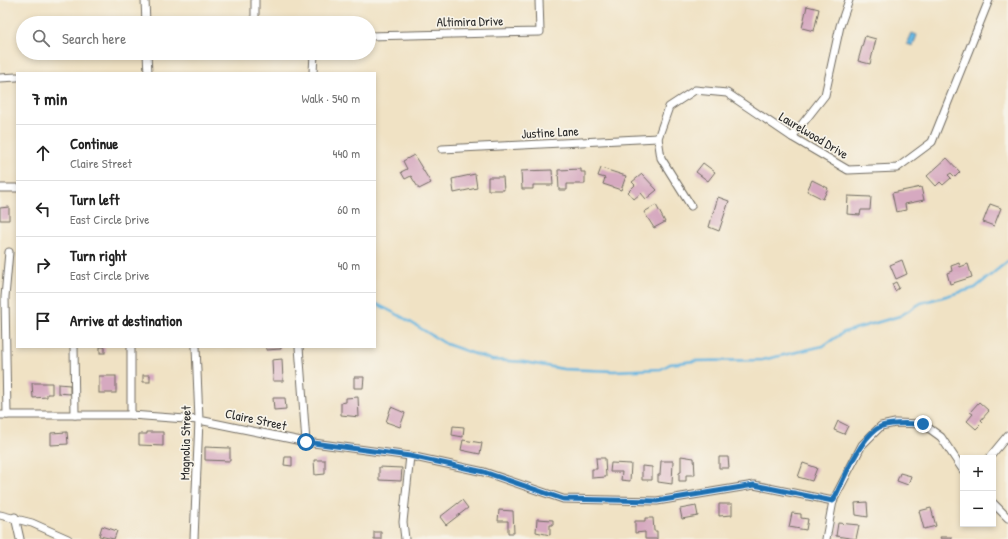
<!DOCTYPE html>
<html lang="en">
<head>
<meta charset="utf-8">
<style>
	:root { --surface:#fff; --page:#f6f6f6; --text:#222; --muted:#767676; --line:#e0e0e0 }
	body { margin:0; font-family:"Patrick Hand",sans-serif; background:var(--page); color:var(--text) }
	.controls { position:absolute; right:12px; bottom:12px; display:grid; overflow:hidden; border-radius:0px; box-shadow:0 2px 6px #0003 }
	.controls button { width:36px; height:36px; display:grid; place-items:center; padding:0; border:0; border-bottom:1px solid var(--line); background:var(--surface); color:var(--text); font:20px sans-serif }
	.stop { position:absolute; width:12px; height:12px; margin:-9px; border:3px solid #1f6fb2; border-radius:50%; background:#fff }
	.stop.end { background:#1f6fb2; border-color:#fff; box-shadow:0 1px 4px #0008 }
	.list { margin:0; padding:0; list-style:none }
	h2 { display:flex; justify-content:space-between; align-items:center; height:52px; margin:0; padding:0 16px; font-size:17px }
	h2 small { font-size:13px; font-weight:400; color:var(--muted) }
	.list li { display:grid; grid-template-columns:26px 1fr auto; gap:12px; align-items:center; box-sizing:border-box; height:56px; padding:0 16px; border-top:1px solid var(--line) }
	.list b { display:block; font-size:15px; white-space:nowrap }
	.list p { margin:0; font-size:13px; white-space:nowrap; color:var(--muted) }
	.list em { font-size:13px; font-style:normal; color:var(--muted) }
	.icon { flex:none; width:22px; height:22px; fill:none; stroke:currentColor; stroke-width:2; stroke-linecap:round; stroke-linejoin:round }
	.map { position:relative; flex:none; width:1008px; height:539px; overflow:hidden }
	.search { position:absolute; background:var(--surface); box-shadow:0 2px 6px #0003; left:16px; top:16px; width:360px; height:44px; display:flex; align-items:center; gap:10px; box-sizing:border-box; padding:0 14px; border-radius:22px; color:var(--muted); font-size:15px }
	.panel { position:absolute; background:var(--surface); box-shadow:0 2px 6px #0003; left:16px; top:72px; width:360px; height:276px; border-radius:0px }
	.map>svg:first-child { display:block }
	.water { fill:#66b6e1; stroke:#487086 }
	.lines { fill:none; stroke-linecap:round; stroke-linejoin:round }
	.stream { stroke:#66b6e1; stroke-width:2.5 }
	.building { fill:#d6a9c0 }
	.minor-casing { stroke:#706b61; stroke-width:9 }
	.minor { stroke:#fff; stroke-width:7 }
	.route { stroke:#1f6fb2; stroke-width:5 }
	.labels { text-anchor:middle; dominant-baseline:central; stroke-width:3.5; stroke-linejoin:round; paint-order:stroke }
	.street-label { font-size:13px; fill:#2b2b2b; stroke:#f7f3e8 }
</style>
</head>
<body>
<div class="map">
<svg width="1008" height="539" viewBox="0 0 1008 539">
	<rect width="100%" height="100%" fill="#f7f3e8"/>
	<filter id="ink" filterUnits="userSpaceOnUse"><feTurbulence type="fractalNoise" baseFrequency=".025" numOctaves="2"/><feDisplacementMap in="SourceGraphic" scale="8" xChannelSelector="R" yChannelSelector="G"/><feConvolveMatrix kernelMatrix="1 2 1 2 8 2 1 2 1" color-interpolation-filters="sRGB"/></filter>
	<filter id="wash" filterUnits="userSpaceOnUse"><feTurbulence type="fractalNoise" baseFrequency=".012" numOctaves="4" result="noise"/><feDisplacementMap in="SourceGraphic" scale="16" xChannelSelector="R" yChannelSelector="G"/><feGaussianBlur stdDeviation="0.9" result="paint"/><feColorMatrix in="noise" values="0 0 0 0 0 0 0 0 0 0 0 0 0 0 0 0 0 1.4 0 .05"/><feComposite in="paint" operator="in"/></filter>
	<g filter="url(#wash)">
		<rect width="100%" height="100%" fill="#f0e2c4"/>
		<polygon class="water" points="912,33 917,35 913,46 907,44"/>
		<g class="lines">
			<polyline class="stream" points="375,303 402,317 446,344 492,360 524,362 563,369 614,371 661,369 670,364 694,361 762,360 823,346 844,332 900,316 921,303 975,288 1008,261"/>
		</g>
		<g id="blocks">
			<g class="building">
				<polygon points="807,6 819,9 814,31 802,28"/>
				<polygon points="865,36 876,39 870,64 858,61"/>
				<polygon points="414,155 431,183 419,189 411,176 405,179 401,172 407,169 403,161"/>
				<polygon points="947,158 960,172 955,177 951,173 948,175 951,178 943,185 940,182 936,186 927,176"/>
				<polygon points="703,163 715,172 708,181 696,172"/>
				<polygon points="601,168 626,176 621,190 603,184 605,178 598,176"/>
				<polygon points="581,169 581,172 585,172 585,184 567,184 567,190 559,190 558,170"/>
				<polygon points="552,170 553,185 533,185 533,189 522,189 521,171"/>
				<polygon points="475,174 477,188 454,193 452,179"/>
				<polygon points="642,174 657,190 646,199 641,193 634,199 628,192 635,185 632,182"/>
				<polygon points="488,177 503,177 504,190 488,190"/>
				<polygon points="812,180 828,188 823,199 807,191"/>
				<polygon points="921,187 924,200 905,204 906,210 896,212 892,193"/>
				<polygon points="848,196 871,197 870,210 861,210 860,215 847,214"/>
				<polygon points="718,197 729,201 719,231 709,227"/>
				<polygon points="990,204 1001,208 994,226 983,222"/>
				<polygon points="656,205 665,222 654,228 644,212"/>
				<polygon points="9,207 9,220 0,220 0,208"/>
				<polygon points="902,260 907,274 896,279 890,265"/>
				<polygon points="959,263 960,267 968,264 972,277 950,284 947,273 952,271 951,266"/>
				<polygon points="896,282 899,288 895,291 892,284"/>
				<rect x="100" y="347" width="5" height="6"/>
				<polygon points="266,347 281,347 281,349 266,350"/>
				<polygon points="282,359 283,381 273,381 272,360"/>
				<rect x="143" y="375" width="7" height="7"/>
				<rect x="99" y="376" width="17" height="17"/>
				<polygon points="354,377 364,377 363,388 354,388"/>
				<polygon points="32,383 52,383 52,394 47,394 47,397 33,398"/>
				<polygon points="58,384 70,385 70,394 58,393"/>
				<polygon points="358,397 359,417 341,415 341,403 346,402 346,398"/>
				<polygon points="273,398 285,398 286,409 274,410"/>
				<polygon points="979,402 989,411 981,420 983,422 976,429 967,421 973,414 970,412"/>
				<polygon points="391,407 405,413 400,427 386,422"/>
				<polygon points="838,421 848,426 844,434 834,430"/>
				<polygon points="453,426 464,427 463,437 452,435"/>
				<polygon points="67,432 68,444 51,445 51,433"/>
				<polygon points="147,432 163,432 163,446 139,445 139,434 147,434"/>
				<polygon points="463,440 482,443 480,454 461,450"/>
				<polygon points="205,447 230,448 230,461 205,460"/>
				<polygon points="681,456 694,458 695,475 686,475 686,481 679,481 679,473 681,472"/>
				<polygon points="285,457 292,457 292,466 284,465"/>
				<polygon points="719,457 728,457 729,468 719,468"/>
				<polygon points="596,458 605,458 606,477 592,478 592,469 597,469"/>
				<polygon points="314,460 325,460 325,474 315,475"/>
				<polygon points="661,461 673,461 672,484 658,482 658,475 660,475"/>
				<polygon points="611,463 631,464 630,481 621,480 622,472 610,472"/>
				<polygon points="803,463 817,468 812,481 798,477"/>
				<polygon points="642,466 652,467 652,480 642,480"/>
				<polygon points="379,467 402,468 401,481 379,480"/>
				<polygon points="900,473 911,476 908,485 897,481"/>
				<polygon points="462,500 468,508 446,525 440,517"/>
				<polygon points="867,502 868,517 856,515 855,503"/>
				<polygon points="719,504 732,504 732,515 719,516"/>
				<polygon points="696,506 698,516 682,519 680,509"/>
				<polygon points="931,508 936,526 924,529 919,511"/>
				<polygon points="499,510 513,511 514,533 508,533 508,521 498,521"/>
				<polygon points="792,513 801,514 801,518 808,519 806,530 789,527"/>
				<polygon points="645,518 653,518 654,531 657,531 657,539 645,539 645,532 635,533 635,521 645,521"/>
				<polygon points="537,519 553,520 553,525 550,525 550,535 536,532"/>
				<polygon points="838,523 859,525 856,539 836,536"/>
				<polygon points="102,526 117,531 114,539 99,536"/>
				<rect x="374" y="532" width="7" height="7"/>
				<polygon points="940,537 952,537 952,539 941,539"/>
			</g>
		</g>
	</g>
	<g filter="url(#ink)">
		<use href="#blocks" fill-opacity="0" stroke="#706b61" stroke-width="1"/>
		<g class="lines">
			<g class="minor-casing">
				<g id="minor">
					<polyline points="145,0 146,23"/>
					<polyline points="255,0 255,23"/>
					<polyline points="369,36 540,32 539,0"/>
					<polyline points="147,53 148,73"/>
					<polyline points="313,73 314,53"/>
					<polyline points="0,78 17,77"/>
					<polyline points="792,137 825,95 840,26 849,0"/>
					<polyline points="442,149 658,138"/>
					<polyline points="0,188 17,188"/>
					<polyline points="691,206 661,158 658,138 669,107 695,90 727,93 792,137 848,170 897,168 932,142 989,0"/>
					<polyline points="74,347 75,415"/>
					<polyline points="299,347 306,442"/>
					<polyline points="0,415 131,415 199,420 306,442 410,456 484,472 563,499 657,501 754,485 833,501"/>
					<polyline points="7,415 5,297 9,252"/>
					<polyline points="131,415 131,347"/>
					<polyline points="989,458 1008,435"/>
					<polyline points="993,503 1008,518"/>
					<polyline points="0,515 32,523 68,539"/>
					<polyline points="15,517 20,539"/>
					<polyline points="194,539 199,420 196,347"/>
					<polyline points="405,539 403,522 410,456"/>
					<polyline points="826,539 833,501 862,445 881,426 895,423 923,424 941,437 963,470"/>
				</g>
			</g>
			<use href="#minor" class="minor"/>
		</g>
	</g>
	<g class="lines" filter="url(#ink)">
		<path class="route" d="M306 442 410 456 484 472 563 499 657 501 754 485 833 501C843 481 861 434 882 426 895 422 910 424 923 424"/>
	</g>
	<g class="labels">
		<g class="street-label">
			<text transform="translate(470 21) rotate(-1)">Altimira Drive</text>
			<text transform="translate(550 132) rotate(-3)">Justine Lane</text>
			<text transform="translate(814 135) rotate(31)">Laurelwood Drive</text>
			<text transform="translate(256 419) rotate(12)">Claire Street</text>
			<text transform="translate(185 443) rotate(-89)">Magnolia Street</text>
		</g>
	</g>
</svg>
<div class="controls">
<button>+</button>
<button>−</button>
</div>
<div class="stop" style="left:306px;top:442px"></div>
<div class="stop end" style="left:923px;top:424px"></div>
<div class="search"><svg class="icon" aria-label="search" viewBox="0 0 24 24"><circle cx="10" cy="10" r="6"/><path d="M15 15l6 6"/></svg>Search here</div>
<section class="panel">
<h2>7 min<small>Walk · 540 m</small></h2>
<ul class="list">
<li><svg class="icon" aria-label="ahead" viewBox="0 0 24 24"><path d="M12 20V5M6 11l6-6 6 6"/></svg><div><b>Continue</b><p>Claire Street</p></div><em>440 m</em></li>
<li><svg class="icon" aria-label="left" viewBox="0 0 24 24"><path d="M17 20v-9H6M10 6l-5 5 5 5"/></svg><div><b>Turn left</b><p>East Circle Drive</p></div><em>60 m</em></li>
<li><svg class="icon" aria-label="right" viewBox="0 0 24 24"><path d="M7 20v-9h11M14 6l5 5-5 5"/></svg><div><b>Turn right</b><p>East Circle Drive</p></div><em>40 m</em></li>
<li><svg class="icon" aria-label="arrive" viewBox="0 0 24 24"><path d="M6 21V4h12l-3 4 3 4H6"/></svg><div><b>Arrive at destination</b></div></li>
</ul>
</section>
</div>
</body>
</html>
